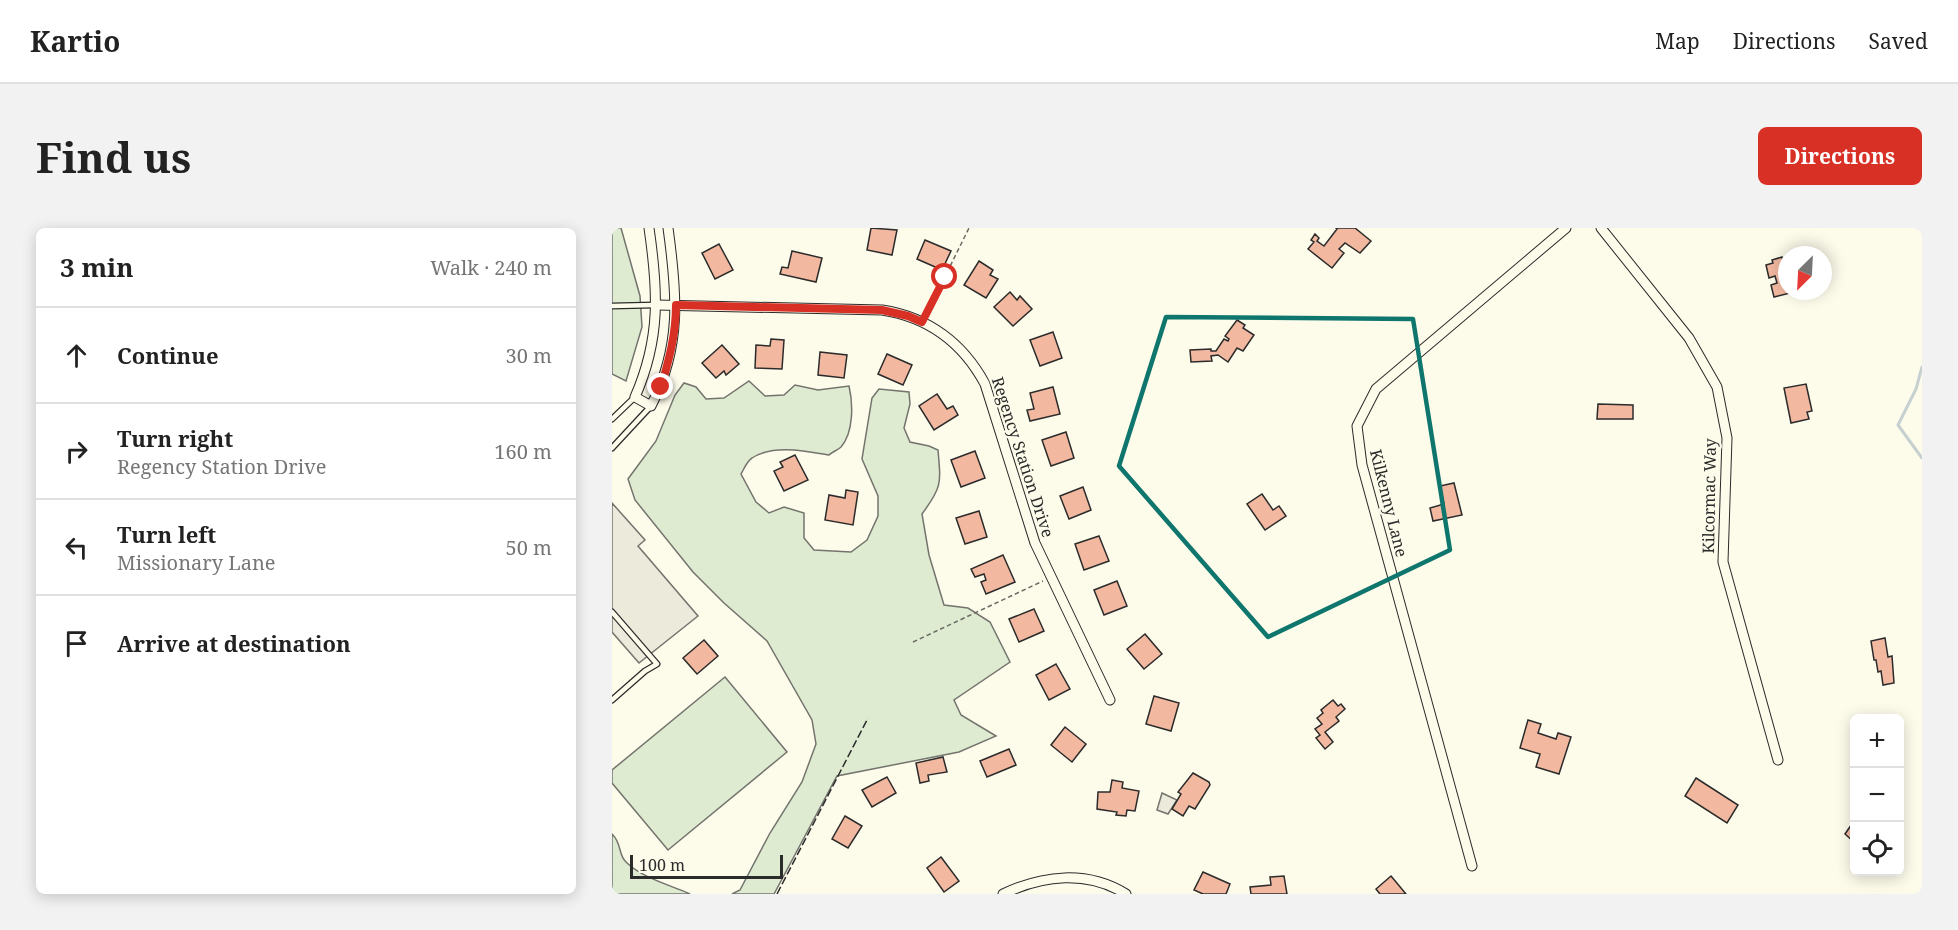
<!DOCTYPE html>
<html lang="en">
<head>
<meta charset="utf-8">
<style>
	:root { --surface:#fff; --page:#f2f2f2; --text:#222; --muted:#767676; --line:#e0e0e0; --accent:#d93025 }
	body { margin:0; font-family:"Noto Serif",serif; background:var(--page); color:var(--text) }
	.controls { position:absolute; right:18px; bottom:18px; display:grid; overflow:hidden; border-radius:9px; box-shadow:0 3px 15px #0003 }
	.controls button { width:54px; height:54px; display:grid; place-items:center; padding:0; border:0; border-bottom:2px solid var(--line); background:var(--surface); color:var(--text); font:30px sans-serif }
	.compass { position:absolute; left:1166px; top:18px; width:54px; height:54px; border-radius:50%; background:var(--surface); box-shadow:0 3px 15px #0003; rotate:204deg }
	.scale { position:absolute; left:18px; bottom:15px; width:153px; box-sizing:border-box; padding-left:6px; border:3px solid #2b2b2b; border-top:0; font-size:16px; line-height:21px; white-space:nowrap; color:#2b2b2b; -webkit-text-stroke:4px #fdfbea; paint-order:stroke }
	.stop { position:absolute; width:18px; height:18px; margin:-14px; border:4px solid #d93025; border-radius:50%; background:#fff }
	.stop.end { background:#d93025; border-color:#fff; box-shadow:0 2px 6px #0008 }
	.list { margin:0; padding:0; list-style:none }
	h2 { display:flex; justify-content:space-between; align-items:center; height:78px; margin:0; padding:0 24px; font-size:26px }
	h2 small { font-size:20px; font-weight:400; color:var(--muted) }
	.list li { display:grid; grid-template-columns:39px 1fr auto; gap:18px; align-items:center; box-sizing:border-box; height:96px; padding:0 24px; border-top:2px solid var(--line) }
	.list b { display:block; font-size:22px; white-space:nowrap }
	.list p { margin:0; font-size:20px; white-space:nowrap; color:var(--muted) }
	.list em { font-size:20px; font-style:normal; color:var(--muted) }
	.icon { flex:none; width:33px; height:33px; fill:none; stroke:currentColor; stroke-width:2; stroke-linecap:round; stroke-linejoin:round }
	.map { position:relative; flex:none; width:1310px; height:666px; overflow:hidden; border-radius:9px }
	header { display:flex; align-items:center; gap:36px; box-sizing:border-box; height:84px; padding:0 30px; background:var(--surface); border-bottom:2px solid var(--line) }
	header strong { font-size:28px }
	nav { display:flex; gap:33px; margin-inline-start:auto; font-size:21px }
	.intro { display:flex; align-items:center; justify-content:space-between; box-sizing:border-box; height:144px; padding:0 36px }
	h1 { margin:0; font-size:42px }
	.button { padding:15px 27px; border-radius:9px; background:var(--accent); color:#fff; font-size:21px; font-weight:700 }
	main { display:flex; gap:36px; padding:0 36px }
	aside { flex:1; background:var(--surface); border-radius:9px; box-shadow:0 3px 15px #0003 }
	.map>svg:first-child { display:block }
	.green { fill:#deebd1; stroke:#74746e; stroke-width:1.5 }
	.parking { fill:#eceadb; stroke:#74746e; stroke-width:1.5 }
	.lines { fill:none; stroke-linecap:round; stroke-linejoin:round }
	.stream { stroke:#c7d0d0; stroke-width:3 }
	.building { fill:#f2b8a0; stroke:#2b2b2b; stroke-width:1.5 }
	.lane-casing { stroke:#2b2b2b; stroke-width:7 }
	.street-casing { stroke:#2b2b2b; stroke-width:11 }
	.path { stroke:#6a6964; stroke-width:1.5; stroke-dasharray:4.5 3; stroke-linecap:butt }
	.lane { stroke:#fdfbea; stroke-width:4.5 }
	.street { stroke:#fdfbea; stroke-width:9 }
	.fence { stroke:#2b2b2b; stroke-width:1.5; stroke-dasharray:8 3; stroke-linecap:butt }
	.route { stroke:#d93025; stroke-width:8 }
	.marked { fill:none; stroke:#0f766e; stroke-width:4.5; stroke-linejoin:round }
	.labels { text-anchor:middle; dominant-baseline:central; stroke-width:4.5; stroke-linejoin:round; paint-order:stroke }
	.street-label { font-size:16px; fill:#2b2b2b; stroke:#fdfbea }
</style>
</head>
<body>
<header>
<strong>Kartio</strong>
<nav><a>Map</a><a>Directions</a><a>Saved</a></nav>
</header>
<div class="intro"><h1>Find us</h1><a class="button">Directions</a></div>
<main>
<aside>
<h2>3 min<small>Walk · 240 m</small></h2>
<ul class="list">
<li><svg class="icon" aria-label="ahead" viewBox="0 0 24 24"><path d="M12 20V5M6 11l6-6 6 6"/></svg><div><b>Continue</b></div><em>30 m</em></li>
<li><svg class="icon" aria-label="right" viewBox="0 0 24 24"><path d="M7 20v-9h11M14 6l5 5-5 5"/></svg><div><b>Turn right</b><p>Regency Station Drive</p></div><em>160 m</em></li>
<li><svg class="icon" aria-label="left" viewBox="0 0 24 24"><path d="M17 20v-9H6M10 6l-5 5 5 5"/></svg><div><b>Turn left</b><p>Missionary Lane</p></div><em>50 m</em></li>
<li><svg class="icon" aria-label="arrive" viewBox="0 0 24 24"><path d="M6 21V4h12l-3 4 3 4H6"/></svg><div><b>Arrive at destination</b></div></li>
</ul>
</aside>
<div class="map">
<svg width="1310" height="666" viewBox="0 0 1310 666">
	<rect width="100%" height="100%" fill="#fdfbea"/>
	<g class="green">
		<polygon points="0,0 9,0 28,68 30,99 14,153 0,146"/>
		<path d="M137 153 153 168 172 167 183 157 206 162 237 158C241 175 242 204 229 219 226 222 220 224 217 227 194 223 161 216 140 230 135 233 132 241 129 246L144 274 157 285 172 279 192 285V310L202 322 239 324 255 312 266 288V268L250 231 260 170 267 161 297 164 298 176 292 200 298 214 317 218 326 222C329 256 330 259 310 286L317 327 332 377 356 380 378 394 398 434 342 472 349 487 384 508 347 524 225 548 162 666H120L128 662 158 605 190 554 204 516 200 492 155 413 112 375 81 344 23 272 16 251 44 213 63 167 72 155 84 159 94 171 112 170Z"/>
		<polygon points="113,449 175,524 56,622 0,555 0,542"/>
		<path d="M0 606C10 615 6 627 14 634 30 650 58 657 78 666H0Z"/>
	</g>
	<g class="parking">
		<polygon points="0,275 33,312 26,318 86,388 27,435 0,404"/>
		<polygon points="550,565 565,572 556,586 545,582"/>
	</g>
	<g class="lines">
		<polyline class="stream" points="1310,139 1304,161 1286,197 1310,230"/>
	</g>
	<g class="building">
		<polygon points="259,0 285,2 280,27 255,22"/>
		<polygon points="724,0 743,0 759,13 748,25 733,15 727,21 732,25 720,40 696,21 702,14 699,12 703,6 707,10 705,13 712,18 725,1"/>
		<polygon points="313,12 339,23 330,42 305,31"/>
		<polygon points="107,16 121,42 103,51 90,25"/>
		<polygon points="180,23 210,30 204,54 168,46 170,39 176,40"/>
		<polygon points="1170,29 1171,33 1175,32 1175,63 1186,63 1162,69 1159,57 1165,55 1163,48 1157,50 1154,37 1161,35 1160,32"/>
		<polygon points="367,33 381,42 378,47 386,51 374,70 352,57"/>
		<polygon points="398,64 405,72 408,68 420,81 401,98 382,79"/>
		<polygon points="625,92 633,97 631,100 642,107 631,123 625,120 616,134 606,127 599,128 600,133 579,134 578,122 599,121 599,123 604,123 612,111 616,113 617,111 613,108"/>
		<polygon points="441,104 450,130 428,138 418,112"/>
		<polygon points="159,111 172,112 170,141 143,140 144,117 158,118"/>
		<polygon points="110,117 127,136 114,147 112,143 104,150 90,135"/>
		<polygon points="208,124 235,127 232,150 206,147"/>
		<polygon points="275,126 300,137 291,157 266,146"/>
		<polygon points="1194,156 1200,183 1195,184 1197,191 1179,195 1172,160"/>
		<polygon points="441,159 448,186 418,193 415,182 422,181 418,165"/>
		<polygon points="325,166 335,181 341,178 346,187 322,202 307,178"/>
		<polygon points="986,176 1021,177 1021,191 985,191"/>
		<polygon points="454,204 462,230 439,238 430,212"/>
		<polygon points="363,223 373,250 349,259 339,232"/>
		<polygon points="183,227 196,252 172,263 162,243 171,239 168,234"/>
		<polygon points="842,255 850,287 821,293 818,280 832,276 828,258"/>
		<polygon points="471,259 479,282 457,291 448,268"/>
		<polygon points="234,262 246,264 241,297 213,292 217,267 233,270"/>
		<polygon points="650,266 661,282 667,278 674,288 653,302 635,276"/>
		<polygon points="367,283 375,309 353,316 344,290"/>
		<polygon points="487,308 497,333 472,342 463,316"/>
		<polygon points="391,327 403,354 374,366 369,354 374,352 372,346 363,349 359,341"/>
		<polygon points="505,353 515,378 492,387 482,362"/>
		<polygon points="422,381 432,403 407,414 397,391"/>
		<polygon points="533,406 550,426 532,441 515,421"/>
		<polygon points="1273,410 1276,429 1280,428 1282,455 1271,457 1269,443 1266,444 1264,432 1262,432 1259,413"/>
		<polygon points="92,412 106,428 85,446 71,430"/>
		<polygon points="444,436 458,461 437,472 424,447"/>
		<polygon points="542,468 567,475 559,503 534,496"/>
		<polygon points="721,472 726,478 729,476 733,481 724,489 727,493 713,504 721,514 713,521 704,510 708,507 703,501 710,496 705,490 711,485 709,482"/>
		<polygon points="916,492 929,496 926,505 944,511 946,505 959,509 947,546 924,539 928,526 908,520"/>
		<polygon points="453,499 474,516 460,534 439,517"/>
		<polygon points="397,521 404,537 375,549 368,533"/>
		<polygon points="331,529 335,544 316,547 317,553 308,555 304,535"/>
		<polygon points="581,545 597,554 598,557 583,581 577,578 571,588 560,581 569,566 566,564"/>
		<polygon points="275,549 284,565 260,579 250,562"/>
		<polygon points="1084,550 1126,577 1115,595 1073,568"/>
		<polygon points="500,552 511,554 510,560 527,563 523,583 515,582 514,588 504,587 505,584 485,581 486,564 498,564"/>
		<polygon points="233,588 250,598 236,620 220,611"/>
		<polygon points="1242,593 1242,614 1233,606"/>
		<polygon points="329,629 347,653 332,664 315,640"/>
		<polygon points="591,644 618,656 614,666 591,666 582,662"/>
		<polygon points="672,648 675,666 639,666 638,659 659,657 658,649"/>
		<polygon points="779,648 794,666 768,666 764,661"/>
	</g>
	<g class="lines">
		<g class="lane-casing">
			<g id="lane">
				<polyline points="0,78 42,77"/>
				<polyline points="0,191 23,169"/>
				<polyline points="0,220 39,178"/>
				<polyline points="0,384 45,436 33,443 0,472"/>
			</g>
		</g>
		<g class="street-casing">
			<g id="street">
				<path d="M37 0C46 62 49 110 23 169L39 178C70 118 65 65 56 0"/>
				<polyline points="989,0 1077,110 1105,159 1115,210 1111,334 1166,532"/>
				<path d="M45 77 270 82C316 89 351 115 373 156L423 315 498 472"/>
				<polyline points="860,638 750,237 745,198 764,161 954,0"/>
				<path d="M391 666C431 647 475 642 514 666"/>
			</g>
		</g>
		<g class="path">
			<polyline points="315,85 357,0"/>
			<polyline points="301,414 431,353"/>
		</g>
		<use href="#lane" class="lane"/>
		<use href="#street" class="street"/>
		<polyline class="fence" points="165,666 256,490"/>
	</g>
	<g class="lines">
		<path class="route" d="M49 159C57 132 64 106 64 77L270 82 296 88 310 94 333 49"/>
	</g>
	<path class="marked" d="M554 89 801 91 838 322 656 409 507 238Z"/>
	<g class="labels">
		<g class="street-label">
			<text transform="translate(411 229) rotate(72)">Regency Station Drive</text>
			<text transform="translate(1097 268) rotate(-89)">Kilcormac Way</text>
			<text transform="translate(777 275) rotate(76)">Kilkenny Lane</text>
		</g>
	</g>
</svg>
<div class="controls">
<button>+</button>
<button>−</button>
<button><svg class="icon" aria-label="locate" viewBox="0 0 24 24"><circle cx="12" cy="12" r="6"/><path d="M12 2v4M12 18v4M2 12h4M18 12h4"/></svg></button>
</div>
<svg class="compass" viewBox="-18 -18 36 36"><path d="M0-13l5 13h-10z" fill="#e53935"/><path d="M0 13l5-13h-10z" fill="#767676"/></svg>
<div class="scale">100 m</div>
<div class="stop" style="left:333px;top:49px"></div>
<div class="stop end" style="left:49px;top:159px"></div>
</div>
</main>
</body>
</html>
